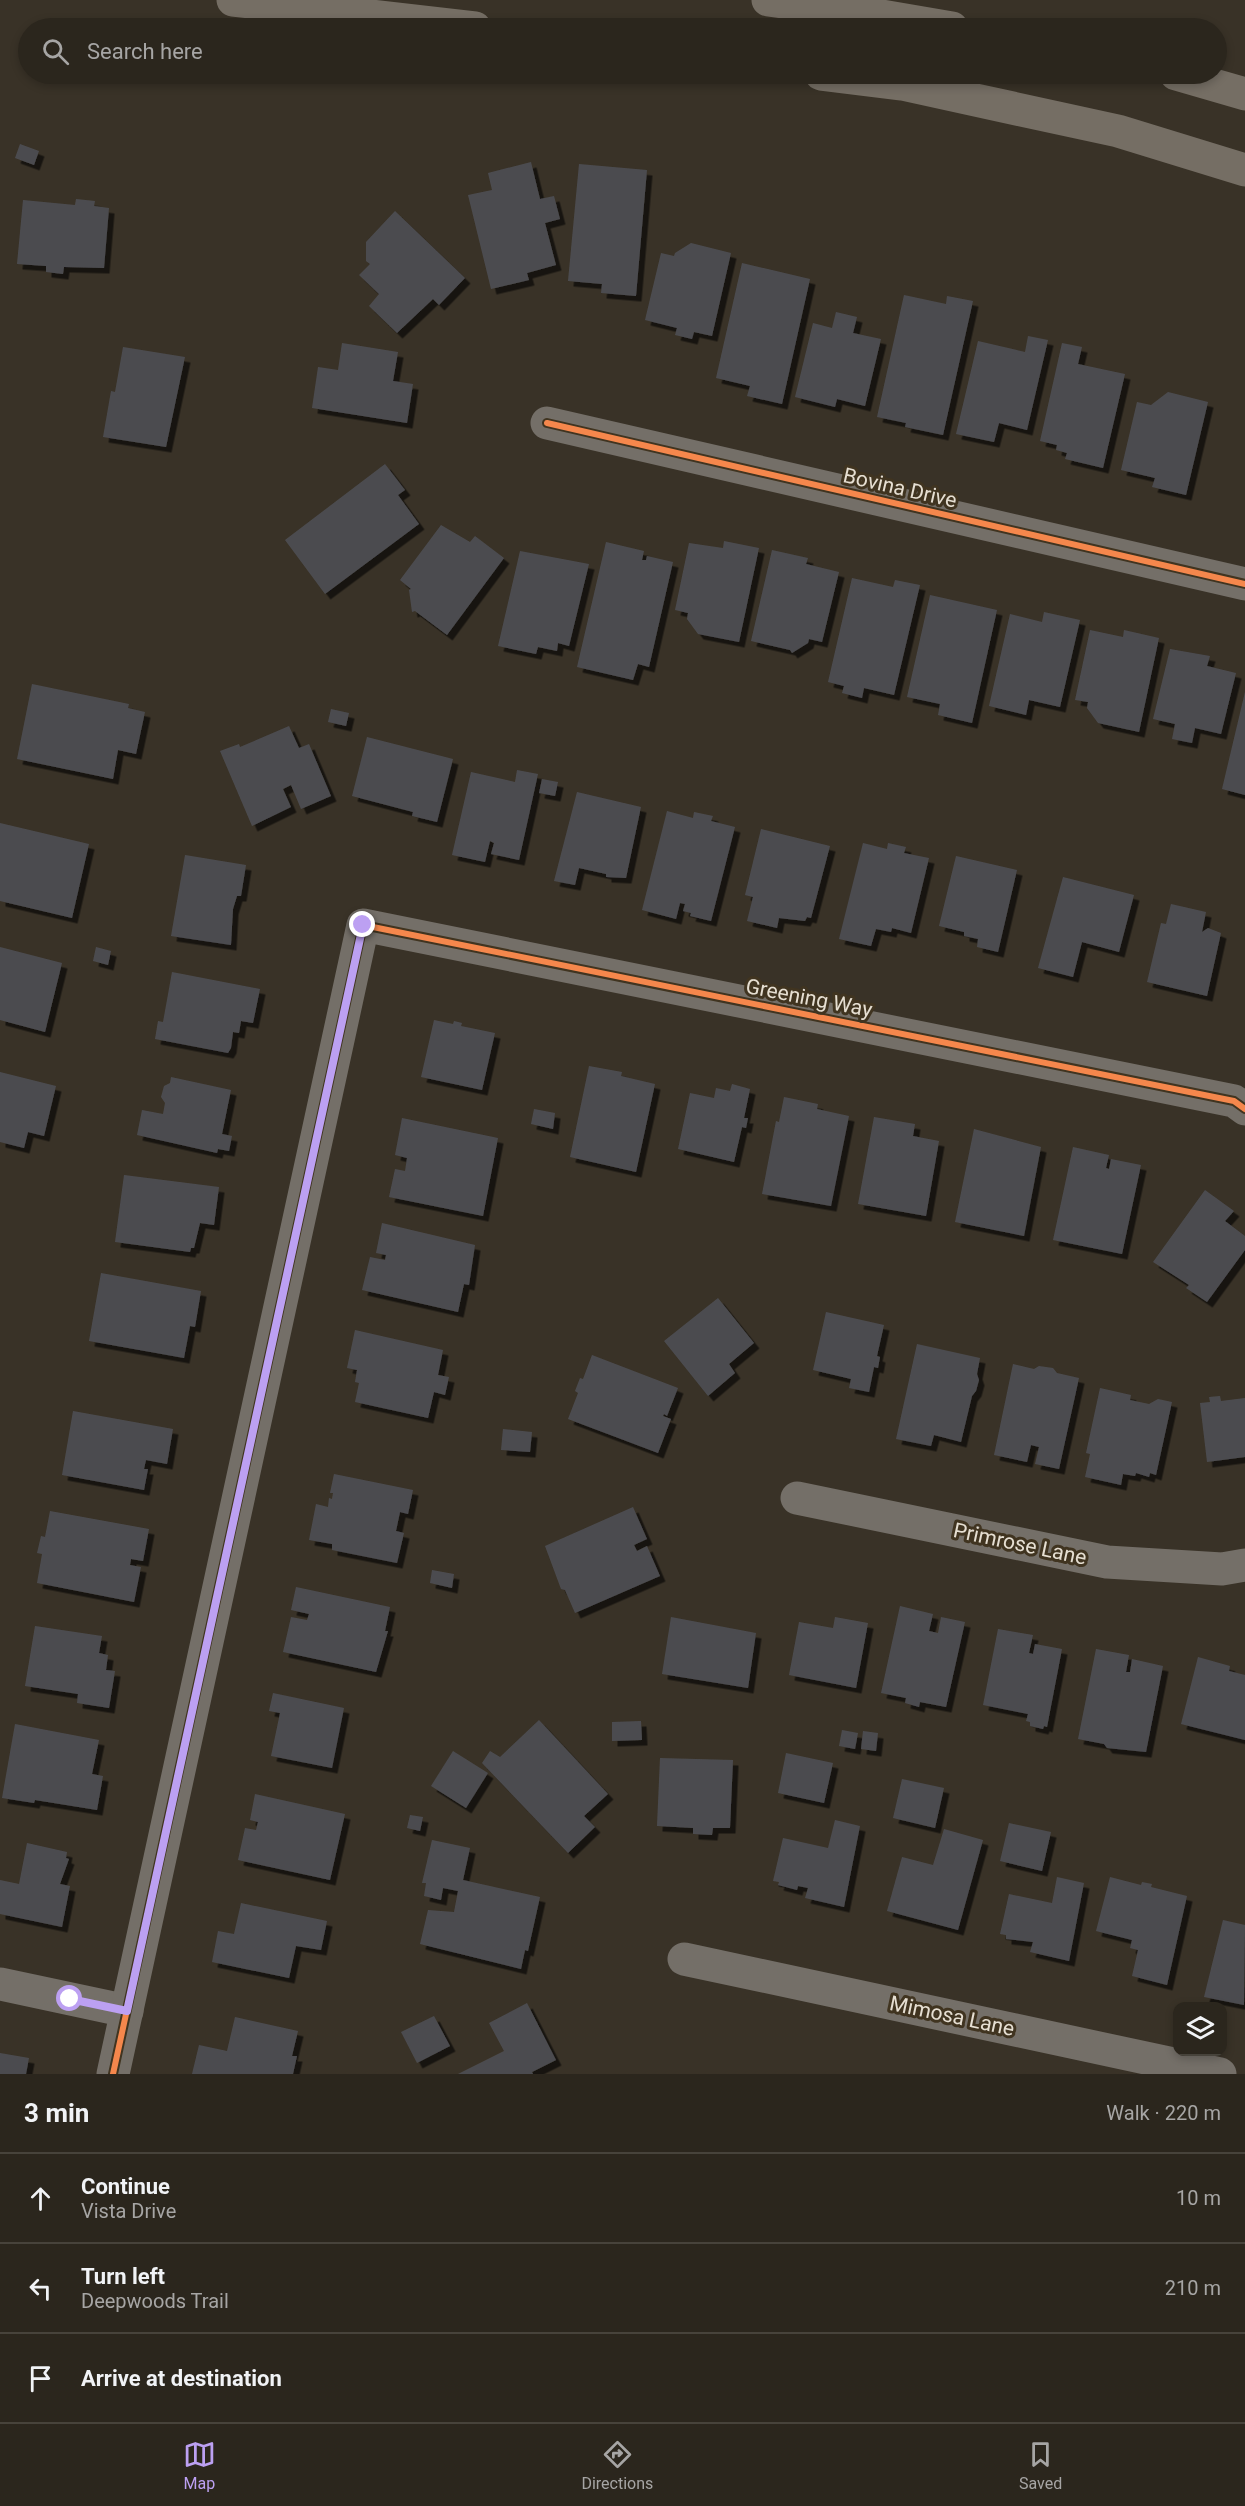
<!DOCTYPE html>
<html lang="en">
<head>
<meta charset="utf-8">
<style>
	:root { --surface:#2b261d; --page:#332e26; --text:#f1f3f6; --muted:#a6a5a4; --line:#47433b; --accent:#bca0f2 }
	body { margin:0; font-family:Roboto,sans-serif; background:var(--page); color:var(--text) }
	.controls { position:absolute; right:18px; bottom:18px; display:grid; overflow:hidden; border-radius:12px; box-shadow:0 3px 9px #0003 }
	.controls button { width:54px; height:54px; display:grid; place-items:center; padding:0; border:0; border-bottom:2px solid var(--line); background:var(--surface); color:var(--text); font:30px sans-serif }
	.stop { position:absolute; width:18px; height:18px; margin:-14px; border:4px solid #bca0f2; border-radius:50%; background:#fff }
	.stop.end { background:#bca0f2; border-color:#fff; box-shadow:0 2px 6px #0008 }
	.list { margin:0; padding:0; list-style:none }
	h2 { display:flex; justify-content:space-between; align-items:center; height:78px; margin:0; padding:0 24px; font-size:26px }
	h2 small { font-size:20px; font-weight:400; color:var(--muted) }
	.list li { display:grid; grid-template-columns:39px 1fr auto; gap:18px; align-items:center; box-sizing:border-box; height:90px; padding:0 24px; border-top:2px solid var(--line) }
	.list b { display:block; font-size:22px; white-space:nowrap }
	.list p { margin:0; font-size:20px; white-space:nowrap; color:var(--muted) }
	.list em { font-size:20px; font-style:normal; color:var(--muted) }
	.icon { flex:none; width:33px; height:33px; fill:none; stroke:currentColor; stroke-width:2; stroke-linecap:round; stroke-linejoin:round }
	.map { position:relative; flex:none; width:1245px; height:2074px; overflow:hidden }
	.search { position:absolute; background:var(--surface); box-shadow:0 3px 9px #0003; left:18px; right:18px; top:18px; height:66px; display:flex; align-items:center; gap:15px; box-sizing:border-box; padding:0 21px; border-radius:33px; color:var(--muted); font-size:22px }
	.sheet { height:348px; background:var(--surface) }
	nav { display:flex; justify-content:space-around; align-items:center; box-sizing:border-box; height:84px; border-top:2px solid var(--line); background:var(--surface); font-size:16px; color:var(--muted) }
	nav a { display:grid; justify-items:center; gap:3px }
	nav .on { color:var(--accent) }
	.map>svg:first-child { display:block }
	.building { fill:#4c4c50; filter:url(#shadow) }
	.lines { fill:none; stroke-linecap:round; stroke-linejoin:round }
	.minor { stroke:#746f68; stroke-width:33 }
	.major { stroke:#756e64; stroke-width:33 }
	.cycleway-casing { stroke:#403420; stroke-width:10 }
	.cycleway { stroke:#f5874c; stroke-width:6 }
	.route { stroke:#bca0f2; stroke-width:8 }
	.labels { text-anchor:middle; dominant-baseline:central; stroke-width:6; stroke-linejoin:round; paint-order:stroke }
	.street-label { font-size:21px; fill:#e6dfd2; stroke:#403420 }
</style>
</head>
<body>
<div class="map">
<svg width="1245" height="2074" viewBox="0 0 1245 2074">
	<defs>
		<filter id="shadow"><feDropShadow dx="5.5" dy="5.5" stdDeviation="0" flood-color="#0009"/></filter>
	</defs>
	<rect width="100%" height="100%" fill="#393227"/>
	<g class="building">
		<polygon points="20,144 39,151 34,165 15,158"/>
		<polygon points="531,162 540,199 554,196 560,219 545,223 556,265 527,273 529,280 491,289 468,195 492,190 488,173"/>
		<polygon points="579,164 647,170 636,296 601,293 602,284 568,281"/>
		<polygon points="76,199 95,201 94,206 109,208 104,268 64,267 63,274 46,272 46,266 17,264 23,200 75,205"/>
		<polygon points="395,211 465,278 439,305 433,299 397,333 369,306 379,294 359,275 370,264 366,261 366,242"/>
		<polygon points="691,243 731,253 712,336 694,332 692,339 675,335 677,328 645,320 661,253 674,256 675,253"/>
		<polygon points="742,263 810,279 782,404 747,396 750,386 716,378"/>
		<polygon points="904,295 946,304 947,296 973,301 943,435 905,427 906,423 877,417"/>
		<polygon points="836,312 857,317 853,333 881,339 865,406 837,399 835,407 795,397 813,323 832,328"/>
		<polygon points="1028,336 1048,340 1027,430 999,423 994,442 956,434 978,341 1025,352"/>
		<polygon points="342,343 398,352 393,381 413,384 407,423 312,408 318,367 338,370"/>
		<polygon points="1062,343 1082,347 1078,364 1125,374 1103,468 1065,459 1067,453 1056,450 1057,445 1040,441"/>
		<polygon points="123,347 185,357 166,447 103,437 111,391 115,392"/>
		<polygon points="1168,392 1208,402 1186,495 1152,487 1155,478 1121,470 1137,402 1151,405"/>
		<polygon points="385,464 405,490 398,495 419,524 325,594 285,540"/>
		<polygon points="441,525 470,542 475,536 504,558 447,635 415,611 412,612 409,590 411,589 400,580"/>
		<polygon points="724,541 759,548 739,642 698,634 687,619 688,613 675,610 689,543 723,548"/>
		<polygon points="606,542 644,551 642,560 646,560 647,556 673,562 649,667 638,664 633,680 577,667"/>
		<polygon points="772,550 808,558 806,564 839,572 822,642 809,639 808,643 792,653 790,650 751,641"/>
		<polygon points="520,551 589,564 569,646 558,643 557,651 538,647 536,654 498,646"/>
		<polygon points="852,578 893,587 895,580 920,585 894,695 864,688 862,698 842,693 844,686 828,682"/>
		<polygon points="930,595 997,610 972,723 938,715 940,704 907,697"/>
		<polygon points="1044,612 1080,620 1060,707 1029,700 1026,715 989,706 1010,614 1042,622"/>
		<polygon points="1090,630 1123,637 1124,630 1159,638 1139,732 1098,723 1087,708 1088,702 1075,700"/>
		<polygon points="1170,649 1210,656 1207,666 1236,673 1221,734 1195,728 1192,743 1172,739 1175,724 1153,719"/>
		<polygon points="32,684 129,704 128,708 145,712 136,754 118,750 113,779 17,759"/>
		<polygon points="1245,692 1245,795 1222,789"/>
		<polygon points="331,709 349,713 346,726 328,722"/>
		<polygon points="289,726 299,748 309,744 331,796 301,809 291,785 283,789 291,807 252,826 220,751 239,744 240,747"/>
		<polygon points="367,737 453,759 437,822 412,816 413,812 352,796"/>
		<polygon points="517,770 538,774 519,860 491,854 494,843 490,841 485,862 452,855 471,772 515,782"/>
		<polygon points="542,779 558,782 555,796 539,793"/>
		<polygon points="577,792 641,807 626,878 606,877 606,874 579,868 575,885 554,881"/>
		<polygon points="667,811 693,818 694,812 713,816 711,821 735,827 711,921 690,916 691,913 683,911 685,904 680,903 676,919 642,910"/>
		<polygon points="0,823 89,844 72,918 0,901"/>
		<polygon points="761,829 830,846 811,918 807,917 805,921 779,918 777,928 747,921 753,897 745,895"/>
		<polygon points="863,843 887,849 888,843 906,847 904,853 929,858 911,933 892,928 891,932 876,929 871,946 839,939"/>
		<polygon points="185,855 246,865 241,896 237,896 233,909 231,945 171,936"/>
		<polygon points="956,856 1017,870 998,952 977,947 978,939 964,936 964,932 939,926"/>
		<polygon points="1063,877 1134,895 1119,952 1082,942 1073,977 1038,968"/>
		<polygon points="1171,904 1206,912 1202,932 1208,928 1221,933 1207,996 1147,982 1161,923 1166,924"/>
		<polygon points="0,947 62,963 45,1032 0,1020"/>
		<polygon points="96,947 111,951 108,965 93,961"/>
		<polygon points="172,972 260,989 253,1023 241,1021 239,1033 233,1032 231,1048 228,1053 155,1039 158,1021 163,1022"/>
		<polygon points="434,1020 453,1024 454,1021 462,1023 461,1026 495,1033 482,1090 421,1077"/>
		<polygon points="589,1066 622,1072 621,1076 655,1084 636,1172 570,1157"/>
		<polygon points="0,1072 56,1086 44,1136 28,1132 24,1148 0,1142"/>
		<polygon points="171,1077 231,1090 222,1134 232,1136 229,1151 218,1149 217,1153 137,1135 142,1110 163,1114 165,1103 161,1097 164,1086 170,1083"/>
		<polygon points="732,1084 750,1089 744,1118 748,1118 746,1128 742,1127 734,1162 678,1149 690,1093 714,1098 716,1088 730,1091"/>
		<polygon points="784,1097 818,1104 817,1109 849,1116 831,1206 762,1194 776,1121 779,1122"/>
		<polygon points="534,1109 555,1113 553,1129 531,1124"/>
		<polygon points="874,1117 915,1124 913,1136 939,1141 926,1216 858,1204"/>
		<polygon points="402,1118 498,1138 483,1216 389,1197 395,1169 405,1171 407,1158 395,1155"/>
		<polygon points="974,1129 1041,1147 1024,1236 955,1222"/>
		<polygon points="1073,1147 1109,1155 1106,1168 1109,1169 1111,1159 1141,1165 1122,1254 1053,1240"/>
		<polygon points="124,1175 219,1187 214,1225 200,1223 194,1248 191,1248 190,1252 115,1242"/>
		<polygon points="1205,1190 1234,1211 1225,1221 1245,1236 1245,1250 1207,1302 1186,1288 1189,1285 1153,1262"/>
		<polygon points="382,1223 475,1245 469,1285 464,1284 458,1312 362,1290 370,1257 385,1260 386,1255 376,1253"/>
		<polygon points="101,1273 201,1291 195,1327 190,1326 184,1358 89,1341"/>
		<polygon points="718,1298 754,1343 729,1364 735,1373 708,1396 664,1341"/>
		<polygon points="826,1312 884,1325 877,1356 880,1357 878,1368 874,1367 869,1392 849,1388 851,1379 813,1370"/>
		<polygon points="355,1330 443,1350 438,1375 449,1377 445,1395 434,1392 428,1418 355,1402 359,1383 355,1382 357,1370 347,1368"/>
		<polygon points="917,1344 980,1358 977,1374 979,1380 976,1391 972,1396 961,1442 934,1435 931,1446 896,1439"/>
		<polygon points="592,1355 678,1388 667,1416 664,1414 663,1416 671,1419 658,1453 568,1419 578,1393 575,1391 580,1378 583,1379"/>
		<polygon points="1013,1364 1034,1369 1039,1366 1053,1368 1057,1373 1079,1378 1059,1469 1035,1464 1039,1447 1031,1445 1027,1462 994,1455"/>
		<polygon points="1100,1388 1131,1395 1130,1400 1149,1404 1158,1399 1172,1402 1156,1475 1150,1473 1149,1477 1136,1473 1135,1476 1123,1474 1121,1485 1085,1477 1090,1454 1086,1453"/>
		<polygon points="1220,1396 1221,1401 1245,1398 1245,1457 1207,1462 1200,1403 1210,1402 1209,1397"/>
		<polygon points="73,1411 173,1429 167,1464 146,1460 144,1469 148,1469 144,1490 62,1475"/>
		<polygon points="503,1429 532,1432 530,1452 501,1450"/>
		<polygon points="334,1474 413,1490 408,1514 400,1512 396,1531 404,1533 397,1563 332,1550 332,1544 309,1540 316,1504 328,1507 329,1498 332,1499 333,1493 330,1493"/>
		<polygon points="633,1507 647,1539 634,1545 637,1551 647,1546 660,1576 575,1613 565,1590 561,1589 545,1546"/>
		<polygon points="50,1511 149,1529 143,1561 131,1559 130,1565 141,1567 134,1602 37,1583 42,1554 37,1553 41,1536 45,1537"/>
		<polygon points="432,1570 454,1574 452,1588 430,1583"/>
		<polygon points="296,1587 390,1607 385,1631 388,1631 376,1672 283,1652 291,1617 307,1620 309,1614 291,1610"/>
		<polygon points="900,1606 933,1614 929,1631 938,1633 941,1617 965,1622 946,1707 920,1702 919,1707 905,1703 906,1698 881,1693"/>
		<polygon points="671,1617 756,1633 748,1688 662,1674"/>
		<polygon points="835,1617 868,1623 856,1688 789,1675 799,1622 833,1628"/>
		<polygon points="35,1626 102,1636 99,1653 108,1655 106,1670 115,1671 109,1708 77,1703 78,1694 25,1686"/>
		<polygon points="998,1629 1033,1635 1029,1653 1033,1654 1035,1644 1062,1649 1047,1727 1044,1726 1043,1729 1030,1726 1030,1722 1026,1721 1028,1714 983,1705"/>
		<polygon points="1096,1649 1129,1655 1126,1672 1130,1672 1132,1659 1163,1666 1146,1752 1107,1748 1104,1744 1078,1739"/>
		<polygon points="1198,1657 1230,1666 1229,1671 1245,1675 1245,1740 1181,1724"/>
		<polygon points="273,1693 344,1708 332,1768 271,1756 280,1713 269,1711"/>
		<polygon points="539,1720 608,1794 584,1816 595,1827 568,1853 482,1763 490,1751 500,1757"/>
		<polygon points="641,1721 642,1740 612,1741 612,1722"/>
		<polygon points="15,1724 99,1740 92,1774 103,1776 97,1810 35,1800 34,1803 2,1798"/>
		<polygon points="842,1730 858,1733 855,1749 839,1746"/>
		<polygon points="863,1731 878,1733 876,1751 861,1749"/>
		<polygon points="453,1751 488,1773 466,1808 431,1786"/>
		<polygon points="786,1753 833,1763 824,1803 778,1793"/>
		<polygon points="660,1758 733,1760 730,1828 713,1828 712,1835 693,1834 693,1828 657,1826"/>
		<polygon points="902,1779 944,1788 935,1828 893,1818"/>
		<polygon points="255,1794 345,1814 330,1880 238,1860 245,1828 256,1830 258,1822 250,1820"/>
		<polygon points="410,1815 423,1817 420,1831 407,1828"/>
		<polygon points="835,1820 860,1826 844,1907 805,1898 808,1888 798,1886 797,1890 778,1885 779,1882 773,1881 783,1838 828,1848"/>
		<polygon points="1009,1823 1051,1832 1042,1871 1000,1861"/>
		<polygon points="944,1829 983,1840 958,1930 887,1911 902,1857 933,1865"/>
		<polygon points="432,1840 470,1848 463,1880 540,1897 528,1951 525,1950 521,1969 420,1944 428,1910 454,1912 458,1891 443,1888 441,1900 424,1896 426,1883 422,1883"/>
		<polygon points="27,1843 67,1852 66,1858 69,1859 60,1884 70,1886 62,1927 0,1914 0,1880 19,1884"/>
		<polygon points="1057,1877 1084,1883 1069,1961 1030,1952 1033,1942 1006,1939 1006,1935 1000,1934 1009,1894 1052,1903"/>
		<polygon points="1110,1877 1141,1885 1142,1882 1152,1884 1151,1887 1187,1896 1167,1985 1132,1976 1138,1950 1130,1948 1132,1940 1096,1931"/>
		<polygon points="241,1903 327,1921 321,1950 296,1946 289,1978 212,1962 218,1931 234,1934"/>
		<polygon points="1223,1920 1245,1925 1244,2005 1204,1997"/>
		<polygon points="527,2003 556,2060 532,2072 533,2074 458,2074 504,2051 489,2023"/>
		<polygon points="434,2016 450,2046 417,2063 401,2032"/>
		<polygon points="235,2017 298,2031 292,2056 297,2056 293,2074 192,2074 199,2045 227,2051"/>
		<polygon points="0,2053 29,2058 26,2074 0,2074"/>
	</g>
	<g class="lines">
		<g class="minor">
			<polyline points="547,423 1245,584"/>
			<polyline points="797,1498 1107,1562 1222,1569 1245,1565"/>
			<polyline points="684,1959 1220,2074"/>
			<polyline points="0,1984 127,2011"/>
			<polyline points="113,2074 363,925 1234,1101 1245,1109"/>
		</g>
		<g class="major">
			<polyline points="233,0 475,28"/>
			<polyline points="768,0 870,14 952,28"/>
			<polyline points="821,74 902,84 1118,131 1245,170"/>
			<polyline points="1176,74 1245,94"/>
		</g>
		<g class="cycleway-casing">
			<g id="cycleway">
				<polyline points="547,423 1245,584"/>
				<polyline points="113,2074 363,925 1234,1101 1245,1109"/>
			</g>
		</g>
		<use href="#cycleway" class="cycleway"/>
	</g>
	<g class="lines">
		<polyline class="route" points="70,1999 127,2011 363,925"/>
	</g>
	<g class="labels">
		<g class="street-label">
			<text transform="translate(900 488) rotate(13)">Bovina Drive</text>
			<text transform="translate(809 998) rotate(11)">Greening Way</text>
			<text transform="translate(1020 1544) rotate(12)">Primrose Lane</text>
			<text transform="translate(952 2016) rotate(12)">Mimosa Lane</text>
		</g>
	</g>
</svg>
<div class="controls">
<button><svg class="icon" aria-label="layers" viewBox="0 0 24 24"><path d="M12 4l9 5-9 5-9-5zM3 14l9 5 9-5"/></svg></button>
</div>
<div class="stop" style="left:70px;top:1999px"></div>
<div class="stop end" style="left:363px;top:925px"></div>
<div class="search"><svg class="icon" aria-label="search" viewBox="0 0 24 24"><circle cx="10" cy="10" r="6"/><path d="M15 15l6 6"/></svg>Search here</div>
</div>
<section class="sheet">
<h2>3 min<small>Walk · 220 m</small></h2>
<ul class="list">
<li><svg class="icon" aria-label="ahead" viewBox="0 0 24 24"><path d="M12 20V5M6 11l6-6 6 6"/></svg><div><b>Continue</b><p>Vista Drive</p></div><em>10 m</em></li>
<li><svg class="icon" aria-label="left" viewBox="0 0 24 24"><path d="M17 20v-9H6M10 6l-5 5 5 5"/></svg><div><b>Turn left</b><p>Deepwoods Trail</p></div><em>210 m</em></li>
<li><svg class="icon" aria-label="arrive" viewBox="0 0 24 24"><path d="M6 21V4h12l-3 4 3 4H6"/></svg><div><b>Arrive at destination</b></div></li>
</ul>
</section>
<nav>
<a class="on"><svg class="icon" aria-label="map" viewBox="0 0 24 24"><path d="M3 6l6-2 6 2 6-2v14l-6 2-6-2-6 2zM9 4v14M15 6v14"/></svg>Map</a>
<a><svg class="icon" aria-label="directions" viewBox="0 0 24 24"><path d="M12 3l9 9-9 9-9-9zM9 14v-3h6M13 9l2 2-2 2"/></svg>Directions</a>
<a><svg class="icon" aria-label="saved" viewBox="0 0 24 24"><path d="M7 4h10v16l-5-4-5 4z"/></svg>Saved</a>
</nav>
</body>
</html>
